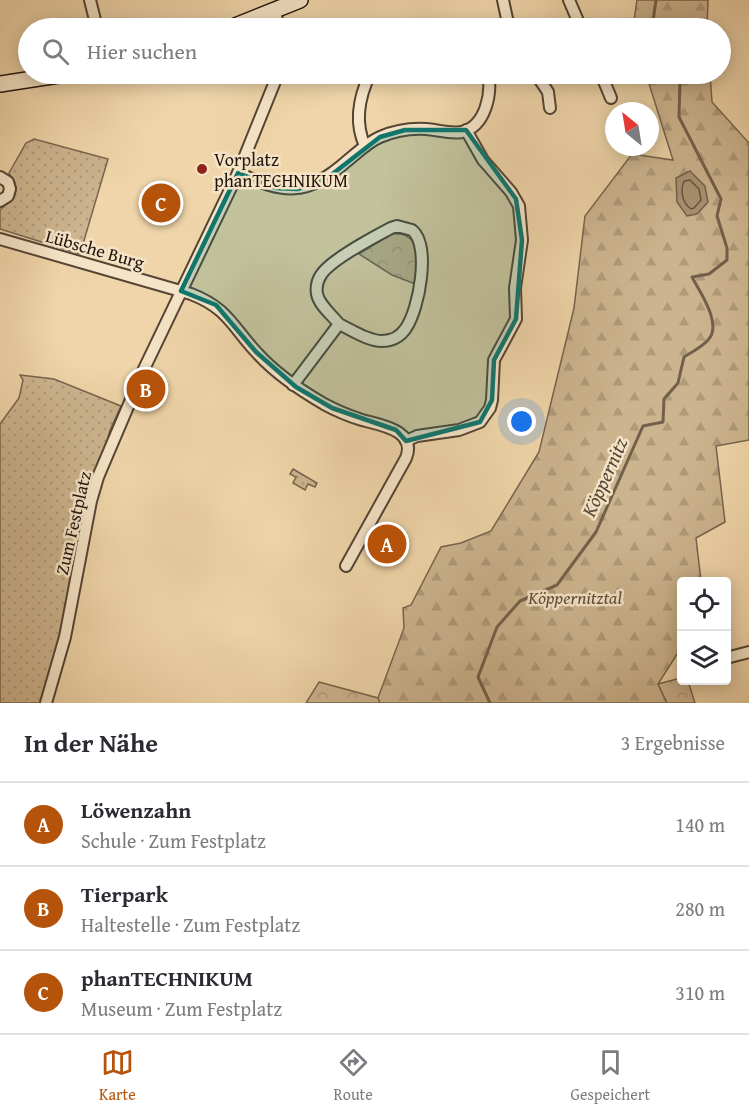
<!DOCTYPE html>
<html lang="de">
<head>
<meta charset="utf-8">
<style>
	:root { --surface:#fff; --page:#f2f2f3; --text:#2b2b33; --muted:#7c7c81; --line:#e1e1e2; --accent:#b45309 }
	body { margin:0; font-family:"Gentium Book Plus",serif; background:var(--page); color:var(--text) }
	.controls { position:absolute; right:18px; bottom:18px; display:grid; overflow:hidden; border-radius:6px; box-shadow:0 3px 15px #0003 }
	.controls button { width:54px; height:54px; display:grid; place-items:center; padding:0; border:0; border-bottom:2px solid var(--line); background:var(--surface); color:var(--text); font:30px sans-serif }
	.compass { position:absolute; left:605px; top:102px; width:54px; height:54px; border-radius:50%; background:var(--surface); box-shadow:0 3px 15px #0003; rotate:330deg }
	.you { position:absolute; left:522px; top:422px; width:21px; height:21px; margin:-15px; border:4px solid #fff; border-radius:50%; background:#1a73e8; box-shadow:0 0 0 9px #1a73e833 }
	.badge { display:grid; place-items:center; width:39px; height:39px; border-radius:50%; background:var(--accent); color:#fff; font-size:20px; font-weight:700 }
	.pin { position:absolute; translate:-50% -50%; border:3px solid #fff; box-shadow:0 2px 6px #0006 }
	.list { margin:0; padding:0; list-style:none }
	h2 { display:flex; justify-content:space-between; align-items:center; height:78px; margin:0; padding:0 24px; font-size:26px }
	h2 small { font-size:20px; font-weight:400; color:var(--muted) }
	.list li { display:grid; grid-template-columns:39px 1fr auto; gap:18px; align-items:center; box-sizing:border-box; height:84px; padding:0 24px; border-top:2px solid var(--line) }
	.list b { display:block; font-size:22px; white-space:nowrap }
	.list p { margin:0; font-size:20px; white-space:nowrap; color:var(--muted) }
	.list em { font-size:20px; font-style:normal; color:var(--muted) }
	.icon { flex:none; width:33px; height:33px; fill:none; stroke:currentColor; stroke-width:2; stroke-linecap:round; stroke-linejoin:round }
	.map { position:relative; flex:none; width:749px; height:703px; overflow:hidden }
	.search { position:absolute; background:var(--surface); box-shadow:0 3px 15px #0003; left:18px; right:18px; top:18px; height:66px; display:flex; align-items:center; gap:15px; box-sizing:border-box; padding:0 21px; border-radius:33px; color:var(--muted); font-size:22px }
	.sheet { height:330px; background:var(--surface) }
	nav { display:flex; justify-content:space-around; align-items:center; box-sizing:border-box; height:84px; border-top:2px solid var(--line); background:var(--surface); font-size:16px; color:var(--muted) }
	nav a { display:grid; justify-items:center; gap:3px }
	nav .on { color:var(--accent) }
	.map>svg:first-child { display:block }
	.grass { fill:url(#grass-dots); stroke:#77644e; stroke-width:1.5 }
	.forest { fill:url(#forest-firs); stroke:#77644e; stroke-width:1.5 }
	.park { fill:url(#park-crowns); stroke:#77644e; stroke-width:1.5 }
	.water { fill:#a99374; stroke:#73604b; stroke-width:1.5 }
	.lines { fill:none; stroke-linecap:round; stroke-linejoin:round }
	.shore { stroke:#665440; stroke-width:1.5 }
	.stream { stroke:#73604b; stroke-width:3 }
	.street-casing { stroke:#554434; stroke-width:14 }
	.secondary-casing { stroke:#22140d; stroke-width:18 }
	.street { stroke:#f5e4c7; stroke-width:10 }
	.secondary { stroke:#f5e4c7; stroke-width:15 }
	.marked { fill:#0f766e; fill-opacity:0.2; stroke:#0f766e; stroke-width:4.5; stroke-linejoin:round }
	.poi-dot { fill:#8f2418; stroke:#f5e4c7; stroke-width:2 }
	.labels { text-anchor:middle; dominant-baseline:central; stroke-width:5; stroke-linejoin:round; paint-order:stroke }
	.poi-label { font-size:18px; fill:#22140d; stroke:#f5e4c7; text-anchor:start }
	.street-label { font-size:18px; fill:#22140d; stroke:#f5e4c7 }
	.park-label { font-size:18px; font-style:italic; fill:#5e4c3a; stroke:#f5e4c7 }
	.water-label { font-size:20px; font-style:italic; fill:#584736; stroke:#f5e4c7 }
</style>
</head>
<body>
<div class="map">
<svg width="749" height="703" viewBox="0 0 749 703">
	<defs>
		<pattern id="grass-dots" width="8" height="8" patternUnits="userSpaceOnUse" patternTransform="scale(1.5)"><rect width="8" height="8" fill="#ccb48e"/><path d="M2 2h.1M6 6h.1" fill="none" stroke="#af9a79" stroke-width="1.8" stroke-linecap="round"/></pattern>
		<pattern id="forest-firs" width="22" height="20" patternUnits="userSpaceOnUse" patternTransform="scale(1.5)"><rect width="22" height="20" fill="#ccb48e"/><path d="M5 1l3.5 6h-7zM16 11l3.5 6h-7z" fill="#af9a79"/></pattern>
		<pattern id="park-crowns" width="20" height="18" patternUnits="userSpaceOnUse" patternTransform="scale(1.5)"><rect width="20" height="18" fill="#ccb48e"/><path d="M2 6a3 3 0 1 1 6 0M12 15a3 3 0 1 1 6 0" fill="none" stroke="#af9a79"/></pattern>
	</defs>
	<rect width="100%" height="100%" fill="#efd5a9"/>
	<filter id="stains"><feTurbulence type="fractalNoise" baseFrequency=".00333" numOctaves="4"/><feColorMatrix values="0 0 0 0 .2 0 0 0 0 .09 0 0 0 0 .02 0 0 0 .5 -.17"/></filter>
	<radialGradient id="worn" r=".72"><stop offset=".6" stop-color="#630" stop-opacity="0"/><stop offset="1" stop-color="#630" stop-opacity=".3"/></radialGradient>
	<g class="grass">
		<path d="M34 139 108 159 80 254 0 229V210C8 202 21 195 14 181 12 178 10 176 9 173L26 143Z"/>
		<polygon points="20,375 54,379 121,406 110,430 98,477 46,703 0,703 0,424 19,398 23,380"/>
		<polygon points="293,469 317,483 315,487 308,484 305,490 293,483 296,477 290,474"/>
	</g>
	<g class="forest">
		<polygon points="637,0 708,0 707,28 633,28"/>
		<polygon points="646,74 710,74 712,102 749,143 749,440 716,446 725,522 696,538 701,581 682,582 681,648 658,684 667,703 380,703 378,698 404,628 403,608 411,605 441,547 461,543 491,531 539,452 574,308 585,216 632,154 673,160"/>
	</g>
	<g class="park">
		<path d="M391 234C424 231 417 263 415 284L392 275 359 254Z"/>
		<polygon points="681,678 682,680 688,681 695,703 667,703 658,684"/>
		<polygon points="319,682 378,698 380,703 306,703"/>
	</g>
	<polygon class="water" points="690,171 705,186 708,202 697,214 687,216 677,202 676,178"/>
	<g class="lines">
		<path class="shore" d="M690 180 699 189 701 200 694 208 691 209C682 203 680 190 684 181Z"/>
		<g class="stream">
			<polyline points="652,28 656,0"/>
			<path d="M490 703 478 677 497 627 520 601 557 585 596 532 643 426 663 422 664 399 678 383 684 357C692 352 702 347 708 340 723 325 700 292 692 277L709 274 727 260V248L717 216 721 199 679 117 680 80 675 74"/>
		</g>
		<g class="street-casing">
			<g id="street">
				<polyline points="90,0 97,28"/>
				<polyline points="503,0 509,28"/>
				<polyline points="569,0 581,28"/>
				<polyline points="274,11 280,28"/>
				<polyline points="536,74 548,92 550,108"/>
				<polyline points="601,74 611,98"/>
				<path d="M365 146C354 122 359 97 370 74"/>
				<path d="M238 173C285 194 306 197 347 161 357 153 368 142 380 137 394 131 411 128 426 129 438 130 450 134 462 132 486 126 492 93 488 74"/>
				<polyline points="0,177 8,182 10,189 8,196 0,201"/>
				<path d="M0 239 191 294C228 308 233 328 258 354 277 375 300 390 324 404 335 410 349 416 362 420 380 425 417 430 406 458L346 566"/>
				<path d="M293 385 339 324C352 330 368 341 382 341 392 341 401 336 406 328 419 309 431 246 412 230L397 226 391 228C374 237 330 260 321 275 317 281 316 288 317 294 319 305 332 315 339 324"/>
				<polyline points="406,441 417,436 459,430 480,422 490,408 492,400 494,360 516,319 515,288 522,240 519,206 511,192 483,160 466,130"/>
				<polyline points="726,658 749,652"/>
				<polyline points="46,703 65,637 91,501 98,477 144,369 238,173 278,74"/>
			</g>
		</g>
		<g class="secondary-casing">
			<g id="secondary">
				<polyline points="230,28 300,0"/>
				<polyline points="0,84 65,74"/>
			</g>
		</g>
		<use href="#street" class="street"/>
		<use href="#secondary" class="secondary"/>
	</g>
	<path class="marked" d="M405 130H466L516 199 522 240 516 319 494 360 492 400 480 422 406 441 396 430 332 408 296 387 256 352 216 305 181 291 238 173 276 188 298 189 326 179 380 137Z"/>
	<circle class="poi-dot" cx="202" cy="169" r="6"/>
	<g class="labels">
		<g class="poi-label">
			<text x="214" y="159">Vorplatz<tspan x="214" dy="21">phanTECHNIKUM</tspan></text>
		</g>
		<g class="street-label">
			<text transform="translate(95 249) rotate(16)">Lübsche Burg</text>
			<text transform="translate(73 523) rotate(-77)">Zum Festplatz</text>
		</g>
		<g class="park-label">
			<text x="575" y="597">Köppernitztal</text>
		</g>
		<g class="water-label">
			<text transform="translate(604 477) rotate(-66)">Köppernitz</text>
		</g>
	</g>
	<rect width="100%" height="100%" filter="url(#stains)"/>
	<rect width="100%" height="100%" fill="url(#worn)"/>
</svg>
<div class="controls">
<button><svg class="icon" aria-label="locate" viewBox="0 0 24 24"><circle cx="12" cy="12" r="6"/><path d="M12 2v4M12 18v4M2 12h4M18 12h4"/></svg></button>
<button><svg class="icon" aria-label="layers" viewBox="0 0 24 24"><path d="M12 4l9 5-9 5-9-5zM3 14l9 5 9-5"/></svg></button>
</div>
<svg class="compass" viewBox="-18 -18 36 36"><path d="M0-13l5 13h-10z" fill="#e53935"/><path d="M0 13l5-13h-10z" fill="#7c7c81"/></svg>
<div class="you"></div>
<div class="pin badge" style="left:387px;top:544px">A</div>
<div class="pin badge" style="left:146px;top:389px">B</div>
<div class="pin badge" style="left:161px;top:203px">C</div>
<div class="search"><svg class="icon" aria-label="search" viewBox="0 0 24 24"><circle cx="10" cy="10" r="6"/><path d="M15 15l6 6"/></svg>Hier suchen</div>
</div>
<section class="sheet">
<h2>In der Nähe<small>3 Ergebnisse</small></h2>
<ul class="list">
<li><span class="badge">A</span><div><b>Löwenzahn</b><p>Schule · Zum Festplatz</p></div><em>140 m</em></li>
<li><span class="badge">B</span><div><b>Tierpark</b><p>Haltestelle · Zum Festplatz</p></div><em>280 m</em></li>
<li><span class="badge">C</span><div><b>phanTECHNIKUM</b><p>Museum · Zum Festplatz</p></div><em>310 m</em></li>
</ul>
</section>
<nav>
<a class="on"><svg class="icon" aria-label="map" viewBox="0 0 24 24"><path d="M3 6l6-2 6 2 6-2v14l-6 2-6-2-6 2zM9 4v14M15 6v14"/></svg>Karte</a>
<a><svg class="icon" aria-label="directions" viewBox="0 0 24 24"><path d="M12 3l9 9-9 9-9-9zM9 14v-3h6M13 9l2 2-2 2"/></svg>Route</a>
<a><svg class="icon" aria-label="saved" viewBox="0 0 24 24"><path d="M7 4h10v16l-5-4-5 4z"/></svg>Gespeichert</a>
</nav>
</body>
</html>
